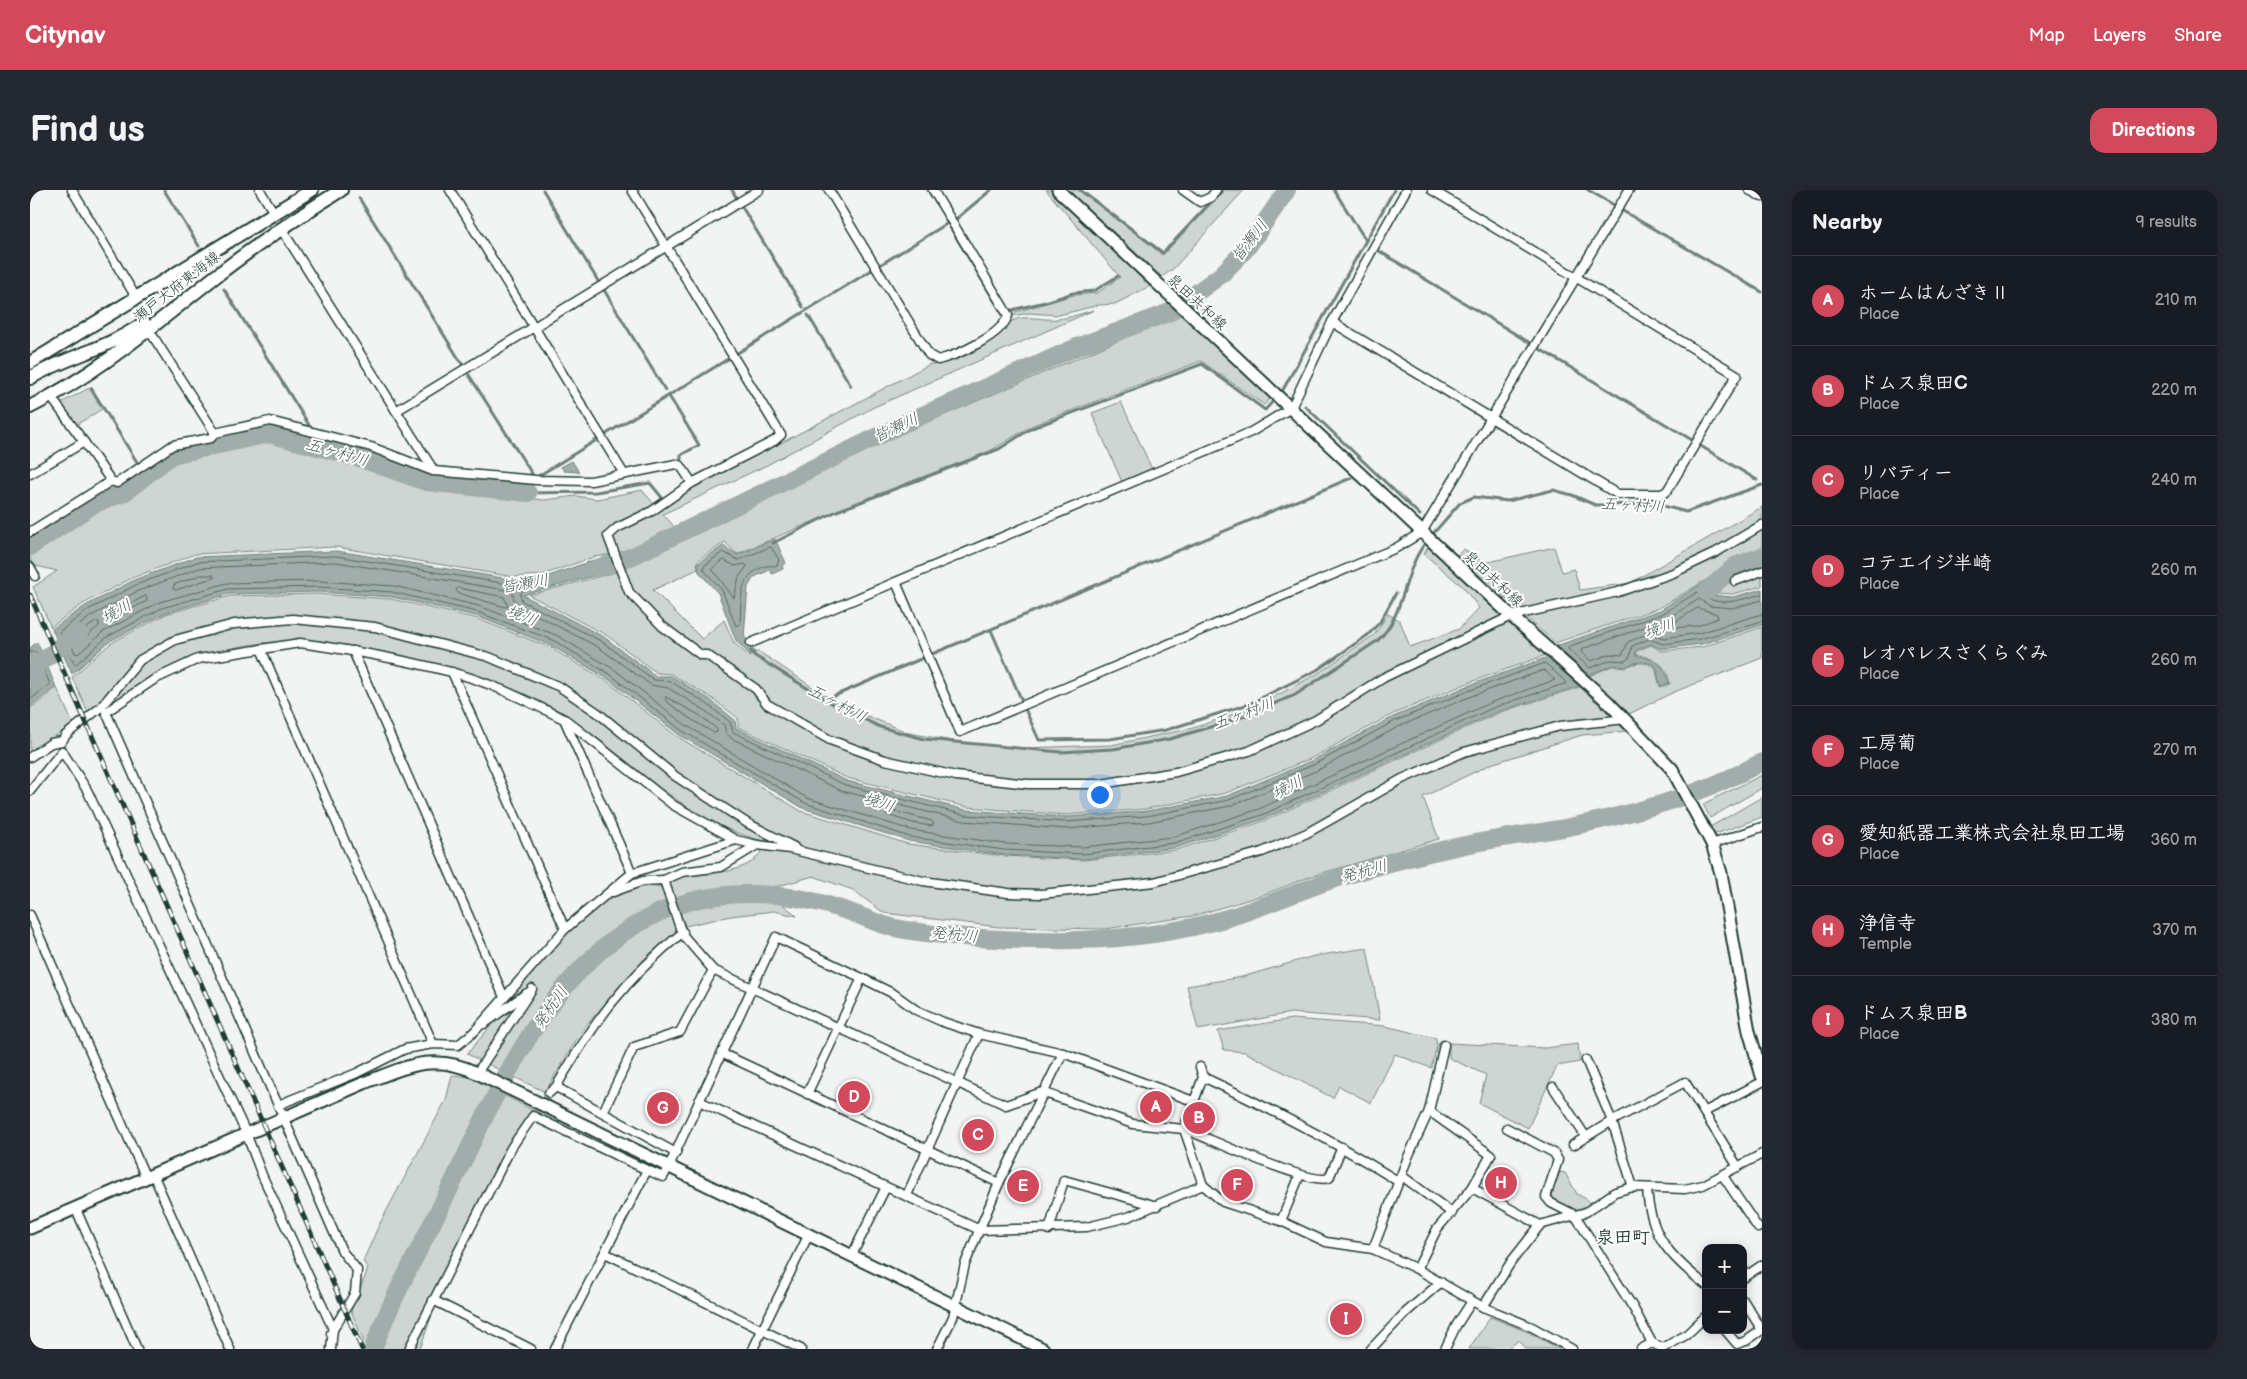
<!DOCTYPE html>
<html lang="en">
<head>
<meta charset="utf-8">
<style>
	:root { --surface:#171b24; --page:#242831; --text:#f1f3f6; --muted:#9ea1a6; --line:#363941; --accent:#d1495b }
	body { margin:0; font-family:"Balsamiq Sans","Klee One",sans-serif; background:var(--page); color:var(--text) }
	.controls { position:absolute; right:15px; bottom:15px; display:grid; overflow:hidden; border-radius:10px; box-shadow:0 2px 12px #0003 }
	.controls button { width:45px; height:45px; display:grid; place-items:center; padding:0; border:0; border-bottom:1px solid var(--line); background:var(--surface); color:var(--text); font:25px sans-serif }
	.you { position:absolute; left:1069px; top:604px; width:18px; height:18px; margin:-12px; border:4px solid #fff; border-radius:50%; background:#1a73e8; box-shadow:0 0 0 8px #1a73e833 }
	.badge { display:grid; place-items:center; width:32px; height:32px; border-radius:50%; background:var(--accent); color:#fff; font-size:16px; font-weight:700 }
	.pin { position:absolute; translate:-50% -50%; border:2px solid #fff; box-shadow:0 1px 5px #0006 }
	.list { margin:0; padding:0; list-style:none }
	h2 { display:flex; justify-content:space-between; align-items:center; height:65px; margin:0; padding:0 20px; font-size:21px }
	h2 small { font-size:16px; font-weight:400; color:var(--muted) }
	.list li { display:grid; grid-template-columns:32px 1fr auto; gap:15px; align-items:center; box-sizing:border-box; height:90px; padding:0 20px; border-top:1px solid var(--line) }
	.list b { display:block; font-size:19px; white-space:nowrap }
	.list p { margin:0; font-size:16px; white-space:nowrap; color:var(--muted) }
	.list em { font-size:16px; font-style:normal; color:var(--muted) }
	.map { position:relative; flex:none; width:1732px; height:1159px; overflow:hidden; border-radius:15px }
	header { display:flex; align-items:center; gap:30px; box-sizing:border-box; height:70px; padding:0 25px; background:var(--accent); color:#fff }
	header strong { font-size:24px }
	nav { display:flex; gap:28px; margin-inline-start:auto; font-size:18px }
	.intro { display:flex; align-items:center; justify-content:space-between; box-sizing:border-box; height:120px; padding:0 30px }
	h1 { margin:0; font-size:35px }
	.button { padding:12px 22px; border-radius:15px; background:var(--accent); color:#fff; font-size:18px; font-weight:700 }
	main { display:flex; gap:30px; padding:0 30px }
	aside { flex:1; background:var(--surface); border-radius:15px; box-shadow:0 2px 12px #0003 }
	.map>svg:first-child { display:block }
	.green { fill:#ced5d3; stroke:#768984 }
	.water { fill:#a1adaa; stroke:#6d807b }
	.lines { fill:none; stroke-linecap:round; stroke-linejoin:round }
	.shore { stroke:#536a63; stroke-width:1 }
	.stream { stroke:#6d807b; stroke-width:3 }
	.river { stroke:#a1adaa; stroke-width:18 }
	.street-tunnel { stroke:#c8cfcd; stroke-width:8; stroke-dasharray:8 4; stroke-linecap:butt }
	.street-casing { stroke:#1f3d34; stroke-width:11 }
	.secondary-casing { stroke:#1f3d34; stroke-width:15 }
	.primary-casing { stroke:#1f3d34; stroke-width:16 }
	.street { stroke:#fff; stroke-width:8 }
	.secondary { stroke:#fff; stroke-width:11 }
	.primary { stroke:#fff; stroke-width:12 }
	.rail-casing { stroke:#1f3d34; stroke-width:5 }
	.rail { stroke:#fff; stroke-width:3; stroke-dasharray:9; stroke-linecap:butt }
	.labels { text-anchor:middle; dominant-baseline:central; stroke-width:4; stroke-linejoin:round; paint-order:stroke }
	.street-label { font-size:15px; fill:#1f3d34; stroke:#fff }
	.water-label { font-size:16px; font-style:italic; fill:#465f57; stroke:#fff }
	.quarter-label { font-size:18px; font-weight:bold; fill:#1f3d34; stroke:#fff }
</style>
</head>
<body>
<header>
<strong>Citynav</strong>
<nav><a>Map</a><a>Layers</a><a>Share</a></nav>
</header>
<div class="intro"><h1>Find us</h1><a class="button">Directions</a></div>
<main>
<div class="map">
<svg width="1732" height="1159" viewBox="0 0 1732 1159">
	<rect width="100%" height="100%" fill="#f2f3f3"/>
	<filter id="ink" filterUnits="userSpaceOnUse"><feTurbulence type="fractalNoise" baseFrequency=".02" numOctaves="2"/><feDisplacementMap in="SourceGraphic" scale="10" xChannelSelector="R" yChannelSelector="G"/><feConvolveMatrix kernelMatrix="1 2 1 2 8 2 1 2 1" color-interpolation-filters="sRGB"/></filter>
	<g filter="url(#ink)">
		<g class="green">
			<polygon points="1016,0 1020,0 1120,96 1085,114 1069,115 1029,125 998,123 983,126 982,123 1044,105 1067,103 1090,87"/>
			<polygon points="1038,0 1048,0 1101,38 1132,65 1195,0 1214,0 1144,78 1132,87"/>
			<path d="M1064 120 844 217 737 275 633 324 646 339 589 363 564 367 512 385 484 387 306 357 165 364 102 388 53 414 21 437 3 397 27 381 2 375 0 366 66 317 97 306 143 270 239 249 326 271 394 297 514 310 546 306 567 309 612 300 629 320 663 296 751 253 900 174C916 178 959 146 974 137 989 121 1010 131 1028 129 1040 128 1052 123 1064 120Z"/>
			<polygon points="1153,123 1242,206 1234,215 1171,171 1003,235 960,261 826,313 707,364 695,352 667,371 668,379 623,400 672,449 694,430 704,453 720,467 728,461 808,514 879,543 938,554 993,558 1081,555 1163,538 1227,516 1287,484 1344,445 1358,424 1370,431 1380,457 1429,439 1449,418 1433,397 1394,364 1399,355 1516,465 1438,493 1361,525 1280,569 1196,603 1116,619 1036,625 937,617 817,588 708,537 708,528 680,507 641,484 627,483 576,445 499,405 586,382 592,397 601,395 595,377 847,254"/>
			<polygon points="59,198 72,219 46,235 31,213"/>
			<polygon points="1091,212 1122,279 1092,292 1062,223"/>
			<polygon points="1732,317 1732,396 1703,404 1684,403 1698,388 1693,380 1629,418 1525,453 1427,365 1434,359 1454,373 1524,357 1532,382 1544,379 1550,400 1600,393"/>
			<path d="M288 404 361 409 445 428 519 457 577 491 645 545 771 621 878 654 974 666 1054 670 1146 660 1234 631 1468 523 1550 497 1598 541 1552 545 1461 574 1393 607 1409 649 1282 686 1230 706 1163 726 1075 739 969 737 854 723 823 700 783 686 749 696 682 701 645 708 639 691C664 681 696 687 720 673 727 670 733 658 738 652 655 634 605 571 538 527 489 496 433 480 376 468 342 461 304 450 268 451 197 452 148 470 88 508 78 514 68 515 58 522L42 487 81 453 136 424 200 406Z"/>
			<path d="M1732 437V468L1644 502 1599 524 1559 486 1582 476 1595 478C1605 472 1614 471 1625 477L1630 497 1640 494C1637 474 1625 469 1606 464L1607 461 1621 455 1631 461 1672 457Z"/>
			<polygon points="27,498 43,534 5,560 0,561 0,519"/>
			<polygon points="1732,585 1732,598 1680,628 1673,614"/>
			<polygon points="1732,607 1732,627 1683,645 1680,637"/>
			<polygon points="630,696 647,742 617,766 553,839 515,902 437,864 464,832 476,809 537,742 578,707 610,697"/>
			<polygon points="745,708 767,726 744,721 701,726 655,736 649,720 699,711"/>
			<polygon points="1337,758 1350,830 1261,823 1168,840 1157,796 1212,787 1284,766"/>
			<polygon points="1262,829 1355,836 1406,848 1407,856 1401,878 1365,864 1341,913 1309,896 1303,908 1215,862 1194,860 1188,841"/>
			<polygon points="1419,853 1515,858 1548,854 1550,872 1527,876 1498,938 1449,913 1456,885 1419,868"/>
			<polygon points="422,885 440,887 502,920 479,958 454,1008 400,1108 404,1119 390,1159 337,1159 321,1121 338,1079 333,1071 349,1035 416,910"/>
			<polygon points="1530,982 1535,983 1547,1004 1558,1010 1559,1015 1544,1021 1523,1010 1522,1000"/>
			<polygon points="1460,1127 1498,1142 1530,1159 1496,1159 1489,1150 1477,1159 1439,1159"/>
		</g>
		<g class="water">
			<polygon points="542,271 549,282 534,281 531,277"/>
			<polygon points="745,349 756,373 752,375 753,379 742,384 740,380 724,387 718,397 714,446 725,462 720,465 706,451 688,403 669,382 668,373 694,355 707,365"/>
			<polygon points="307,361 485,390 513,388 564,370 580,366 586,380 493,405 574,447 626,486 641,486 679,509 705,530 706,538 817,591 936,620 1037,627 1117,621 1197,606 1281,571 1363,527 1440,495 1518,467 1549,496 1467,522 1234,629 1145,658 1053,669 974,665 879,651 773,618 648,544 578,489 520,455 446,426 362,407 289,402 199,404 135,423 80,451 42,484 22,439 55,416 104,390 166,367"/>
			<path d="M1692 381 1697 388 1681 405 1703 407 1732 399V435L1672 454 1631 459 1621 454 1606 460 1605 465C1626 471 1633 471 1639 493L1630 496 1626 476C1615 470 1606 471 1595 477L1583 475 1558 485 1526 456 1630 420Z"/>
			<polygon points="7,452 26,497 0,517 0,458"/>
		</g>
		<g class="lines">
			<g class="shore">
				<path d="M741 357 749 370 747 375C743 377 741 375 736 376 707 386 712 407 710 434L706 436 692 400 674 380V376L693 362 708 370Z"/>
				<polygon points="306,366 484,395 495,395 496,398 490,404 492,411 571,451 624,490 640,491 677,514 700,532 703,542 815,595 935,625 1036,632 1117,626 1199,610 1283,575 1365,531 1441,500 1515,473 1537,493 1465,517 1232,625 1144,653 1053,664 975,660 880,647 775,613 651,540 581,485 523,450 447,422 362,402 289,397 198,399 132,418 77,447 45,475 29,442 58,420 106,395 167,372"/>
				<polygon points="694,370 705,376 715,374 717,376 709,387 704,408 682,379"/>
				<polygon points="306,372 482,401 484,410 489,416 568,457 621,495 638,498 673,519 694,535 696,543 701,548 812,601 934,631 1036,639 1119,632 1200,616 1286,581 1368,537 1444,505 1514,480 1525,490 1462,512 1229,619 1143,647 1053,657 975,654 881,640 777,608 654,534 585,480 526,445 449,416 364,396 289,391 197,393 130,412 73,442 48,464 45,463 37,445 61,426 108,401 169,378"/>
				<polygon points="171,385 183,385 185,387 146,400 143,399 144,395"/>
				<polygon points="429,398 474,407 478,416 475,417 428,403 426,400"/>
				<path d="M1732 404C1716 408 1693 417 1678 408L1677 400 1674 398 1632 424 1540 456 1538 459 1560 478 1581 470 1595 471 1600 467 1602 456 1619 449 1633 454 1670 449 1732 431"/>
				<polygon points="116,406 117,411 85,427 82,426 83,423"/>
				<polyline points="1732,410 1702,418 1680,416 1669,409 1635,430 1552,459 1551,462 1561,471 1580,464 1592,465 1598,452 1619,443 1634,448 1669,443 1732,424"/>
				<polygon points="1668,418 1687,424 1688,428 1667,436 1642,438 1642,434"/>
				<polygon points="66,432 69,432 69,436 51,451 48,451 47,445"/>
				<polyline points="0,462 6,462 20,494 0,510"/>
				<polygon points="636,507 669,525 687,539 687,542 684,543 659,528 636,511"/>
				<polygon points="859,620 902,631 904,634 901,636 883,633 857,625 856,622"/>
			</g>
			<g class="stream">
				<polyline points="134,0 169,56"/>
				<polyline points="513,0 568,91"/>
				<polyline points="702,0 706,7"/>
				<polyline points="898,0 916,29"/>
				<polyline points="1050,0 1133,63 1192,0"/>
				<polyline points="1304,0 1335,49"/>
				<polyline points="1558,0 1584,15"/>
				<polyline points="329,8 432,174"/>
				<polyline points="712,17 773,117"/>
				<polyline points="1591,20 1732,102"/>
				<polyline points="926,29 961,0"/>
				<polyline points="920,37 973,125"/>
				<polyline points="1349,61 1500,153"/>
				<polyline points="194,99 279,235"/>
				<polyline points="574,100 635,200"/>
				<polyline points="982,120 1019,111 1043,103 1064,101 1088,86"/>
				<polyline points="778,125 821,196"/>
				<polyline points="1508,158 1662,250"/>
				<polyline points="439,185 504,287"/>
				<polyline points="61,198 107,272"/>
				<polyline points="1250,205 1364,0"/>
				<polyline points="639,206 669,255 651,265 651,269"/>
				<polyline points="1275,216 1390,325"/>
				<polyline points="273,253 276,246"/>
				<polyline points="1669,255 1727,290"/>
				<polyline points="113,281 116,285"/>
				<polyline points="634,310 620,293 566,302 498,303 505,288 918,33"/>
				<polyline points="1401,346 1430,313 1444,307 1478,311 1523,300 1542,305 1565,315 1626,314 1656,322 1732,295"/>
				<polyline points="743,353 807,321 969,259 1002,238 1172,174 1235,220 1245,209"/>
				<polyline points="961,440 992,511"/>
				<path d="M721 461 725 466 803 514 850 537 894 549 1030 562 1083 559 1140 549 1207 529 1265 505 1347 451C1376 426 1372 380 1397 351"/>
				<polyline points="902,464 1321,288"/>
				<polyline points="804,506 893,468"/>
				<polyline points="995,519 1009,550 1080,549 1136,540 1219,514 1287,480 1338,445 1350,432 1366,403"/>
			</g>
			<g class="river">
				<polyline points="0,357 64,314 94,303 142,265 239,244 326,267 396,292 498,303"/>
				<polyline points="568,378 603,366 877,232 1047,157 1140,122 1191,85 1217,58 1257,0"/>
				<polyline points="1677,401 1705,376 1732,366"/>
				<polyline points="0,482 35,452 49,444"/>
				<path d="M343 1159C362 1107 391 1057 415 1008 466 906 517 775 626 724 684 696 755 700 814 720 833 726 851 736 870 739 927 749 988 751 1045 750 1096 749 1146 743 1194 729 1232 718 1268 701 1305 689 1347 676 1392 664 1435 655 1468 648 1501 644 1534 638 1603 624 1670 606 1732 572"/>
			</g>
			<polyline class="street-tunnel" points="505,922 519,903"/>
			<g class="street-casing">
				<g id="street">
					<polyline points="42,0 107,109"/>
					<polyline points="230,0 244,23"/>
					<polyline points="420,0 594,284"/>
					<polyline points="602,0 751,245 744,251 662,293 622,321 587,338 578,346 599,402 632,436 671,465 677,465 726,499 737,514 800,550 855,570 926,586 998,594 1071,594 1146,582 1219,561 1286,530 1353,488 1481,426 1588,402 1643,383 1683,364 1732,335"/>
					<path d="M799 0 899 165 908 170C928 165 973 145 978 125L903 0"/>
					<polyline points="1153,0 1170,12 1181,7 1186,0"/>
					<polyline points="1719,0 1732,7"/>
					<polyline points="251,38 404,281 506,290 561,291 646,274 651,276 662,293"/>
					<polyline points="1302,132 1587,304 1632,304 1637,301 1707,185 1402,0"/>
					<polyline points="21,207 54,252"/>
					<polyline points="366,221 729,0"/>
					<polyline points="185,243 240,231 341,257 403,281"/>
					<polyline points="0,284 54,252 81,291 87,293 143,255 181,248 185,243 119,140"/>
					<polyline points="0,342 81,291"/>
					<polyline points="0,377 5,386"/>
					<polyline points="1705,391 1732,381"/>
					<polyline points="866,392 930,542 1366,358 1392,342 1599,0"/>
					<path d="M270 453C320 460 371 469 421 482 460 492 497 511 534 529L602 683 535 739 445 841 428 855 403 854 375 859 327 883 248 915 76 522 125 489 168 469Z"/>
					<polyline points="721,453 1221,242 1261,218 1302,132 1376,0"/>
					<polyline points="231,459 403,854"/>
					<polyline points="323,461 474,807"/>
					<polyline points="422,482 535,739"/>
					<polyline points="536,530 643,615 706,650 602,683"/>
					<polyline points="0,567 21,553 32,551 36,545 71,517 110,470 145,450 204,434 263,429 345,437 459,467 530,497 568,523 645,586 717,633 764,657"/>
					<polyline points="0,601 32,561 57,600 216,943 232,985 303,1139 301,1159"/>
					<polyline points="706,650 727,655"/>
					<polyline points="1682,654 1732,637"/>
					<polyline points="583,702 613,691 634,690"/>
					<polyline points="0,725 116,988"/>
					<polyline points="454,834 497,803"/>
					<polyline points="691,863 969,993"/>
					<polyline points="1170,877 1173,887"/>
					<polyline points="447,883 502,799"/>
					<polyline points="526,897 646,963"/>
					<polyline points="1523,897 1556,947 1582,931 1556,870"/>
					<path d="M519 903 526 897C564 832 594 790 653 742"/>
					<polyline points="777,904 832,788 864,804 886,820 913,832 949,844"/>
					<polyline points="669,911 950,1040 1057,1037 1098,1027 1173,995"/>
					<polyline points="248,915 312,1061 327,1080 325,1103 301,1143"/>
					<polyline points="1399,921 1461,965 1442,998 1510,1035"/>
					<polyline points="573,922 604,857 650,842 683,780"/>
					<polyline points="1674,922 1732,892"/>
					<polyline points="1477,938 1524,963 1528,970 1516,1007 1521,1013 1545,1025 1604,1119 1622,1153"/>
					<polyline points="1154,939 1173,995 1193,1012 1251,1031 1296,1052 1343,1059 1378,967 1399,921 1414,855"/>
					<path d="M1154 939C1179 948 1280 996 1299 988L1312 957"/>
					<polyline points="1543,955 1556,947"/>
					<polyline points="123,984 200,1159"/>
					<polyline points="1372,986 1422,1023"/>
					<polyline points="1693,986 1728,1038"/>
					<path d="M1369 992C1306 952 1241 919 1173 887L1154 939 1103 934 1012 902 976 915 683 780 652 744 634 690 652 682 691 677 727 655 760 659 893 691 978 703 1011 704 1124 692 1232 662 1277 643 1372 589 1434 562 1530 536 1596 529"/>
					<polyline points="1603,997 1582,931 1655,892 1708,977"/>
					<path d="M1617 999C1620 1046 1640 1067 1676 1095"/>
					<polyline points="877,1005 949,844 1033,863"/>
					<polyline points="46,1019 107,1159"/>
					<polyline points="1251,1031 1270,985"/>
					<polyline points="1019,1040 1034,990 1127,1016"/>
					<polyline points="1343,1059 1387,1079 1453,1117 1502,1137 1542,1159"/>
					<polyline points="575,1063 771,1159"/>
					<polyline points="822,1065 856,997"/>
					<polyline points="1387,1079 1407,1039 1442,998"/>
					<polyline points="1713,1088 1732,1075"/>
					<polyline points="403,1110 501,1159"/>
					<polyline points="1713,1110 1732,1140"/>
					<polyline points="1453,1117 1481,1072 1510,1035 1556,1022 1585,1002 1603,997 1655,999 1673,995 1732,964"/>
					<polyline points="1695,1140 1707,1154 1716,1151 1732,1140"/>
					<polyline points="379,1159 481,958 503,926 617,980"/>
					<polyline points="525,1159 617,980 633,987 639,976 746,747 832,788"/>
					<polyline points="723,1159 779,1044"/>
					<polyline points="907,1159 923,1127 935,1074 969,993 1033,863 1163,911"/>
					<polyline points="1341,1159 1373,1125 1411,1092"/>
					<polyline points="1415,1159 1426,1136 1442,1111"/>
					<polyline points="1611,1159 1622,1153 1633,1158 1656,1145 1676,1126"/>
				</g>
			</g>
			<g class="secondary-casing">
				<g id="secondary">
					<polyline points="1028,0 1489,433 1577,511 1642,579 1682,654 1691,683 1719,841 1732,886"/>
					<path d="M0 1038 334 893C376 877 403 862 447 883L1013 1159"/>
				</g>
			</g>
			<g class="primary-casing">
				<g id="primary">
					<polyline points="0,173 282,0"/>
					<path d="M0 188C37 166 76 160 114 133"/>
					<path d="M0 217C69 183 126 133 186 86 226 55 268 27 311 0"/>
				</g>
			</g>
			<use href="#street" class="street"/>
			<use href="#secondary" class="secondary"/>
			<use href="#primary" class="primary"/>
			<g class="rail-casing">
				<polyline id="rail" points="0,405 332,1159"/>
			</g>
			<use href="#rail" class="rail"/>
		</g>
	</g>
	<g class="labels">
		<g class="street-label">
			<text transform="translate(147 97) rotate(-38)">瀬戸大府東海線</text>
			<text transform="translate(1167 112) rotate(43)">泉田共和線</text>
			<text transform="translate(1463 389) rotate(43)">泉田共和線</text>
		</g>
		<g class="water-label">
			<text transform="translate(1220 51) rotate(-52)">皆瀬川</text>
			<text transform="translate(866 238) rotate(-25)">皆瀬川</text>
			<text transform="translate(307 263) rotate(16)">五ヶ村川</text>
			<text transform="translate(1603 316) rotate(3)">五ヶ村川</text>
			<text transform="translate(495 394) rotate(-9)">皆瀬川</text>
			<text transform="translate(87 422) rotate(-30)">境川</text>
			<text transform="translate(492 426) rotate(22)">境川</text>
			<text transform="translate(1630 439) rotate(-19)">境川</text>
			<text transform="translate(807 514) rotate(28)">五ヶ村川</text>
			<text transform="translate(1214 524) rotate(-20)">五ヶ村川</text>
			<text transform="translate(1258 598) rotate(-27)">境川</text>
			<text transform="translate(849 613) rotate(18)">境川</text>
			<text transform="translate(1334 682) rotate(-15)">発杭川</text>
			<text transform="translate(924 745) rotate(6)">発杭川</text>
			<text transform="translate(521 818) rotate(-55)">発杭川</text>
		</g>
		<g class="quarter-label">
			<text x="1593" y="1047">泉田町</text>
		</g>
	</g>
</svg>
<div class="controls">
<button>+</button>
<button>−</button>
</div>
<div class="you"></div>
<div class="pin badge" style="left:1126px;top:917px">A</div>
<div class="pin badge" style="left:1169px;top:928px">B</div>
<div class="pin badge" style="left:948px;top:945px">C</div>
<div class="pin badge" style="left:824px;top:907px">D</div>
<div class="pin badge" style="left:993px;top:996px">E</div>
<div class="pin badge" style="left:1207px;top:995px">F</div>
<div class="pin badge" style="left:633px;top:918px">G</div>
<div class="pin badge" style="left:1471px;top:993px">H</div>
<div class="pin badge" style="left:1316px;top:1129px">I</div>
</div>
<aside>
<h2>Nearby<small>9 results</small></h2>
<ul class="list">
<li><span class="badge">A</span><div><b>ホームはんざきⅡ</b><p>Place</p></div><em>210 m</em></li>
<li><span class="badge">B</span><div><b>ドムス泉田C</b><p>Place</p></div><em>220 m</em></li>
<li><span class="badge">C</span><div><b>リバティー</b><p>Place</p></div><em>240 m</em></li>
<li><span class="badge">D</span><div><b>コテエイジ半崎</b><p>Place</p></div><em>260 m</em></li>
<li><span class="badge">E</span><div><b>レオパレスさくらぐみ</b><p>Place</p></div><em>260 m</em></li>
<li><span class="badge">F</span><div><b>工房葡</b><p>Place</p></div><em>270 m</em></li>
<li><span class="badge">G</span><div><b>愛知紙器工業株式会社泉田工場</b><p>Place</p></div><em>360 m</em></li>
<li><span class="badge">H</span><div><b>浄信寺</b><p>Temple</p></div><em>370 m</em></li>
<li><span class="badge">I</span><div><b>ドムス泉田B</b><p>Place</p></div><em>380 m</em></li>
</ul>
</aside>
</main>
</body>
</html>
